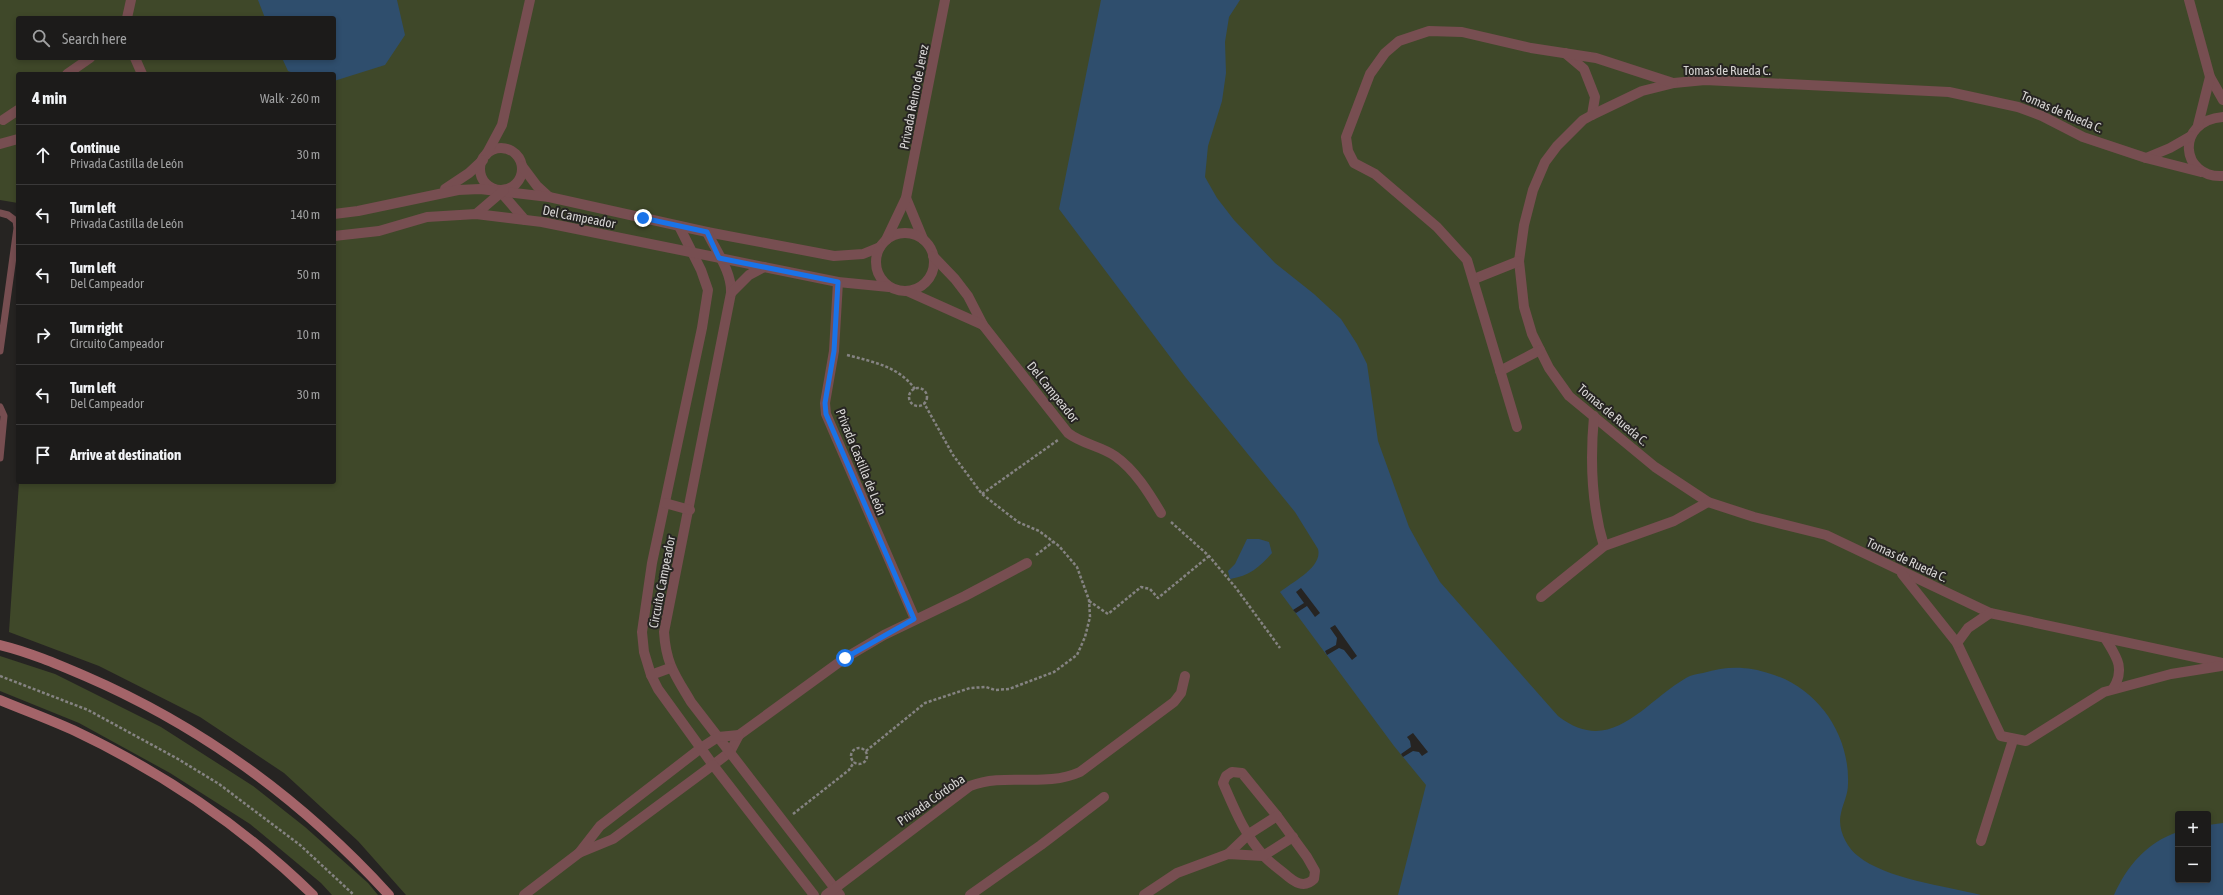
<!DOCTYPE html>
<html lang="en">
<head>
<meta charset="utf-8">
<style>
	:root { --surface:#1c1b1a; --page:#292827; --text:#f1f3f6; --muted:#a0a1a2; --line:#3a3939 }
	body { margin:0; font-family:"Asap Condensed",sans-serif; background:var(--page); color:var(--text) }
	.controls { position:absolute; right:12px; bottom:12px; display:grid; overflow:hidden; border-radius:4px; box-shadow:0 2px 6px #0003 }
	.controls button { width:36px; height:36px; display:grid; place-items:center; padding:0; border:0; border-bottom:1px solid var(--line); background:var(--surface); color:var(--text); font:20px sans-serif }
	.stop { position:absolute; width:12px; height:12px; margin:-9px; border:3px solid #1a73e8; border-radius:50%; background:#fff }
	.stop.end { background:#1a73e8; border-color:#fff; box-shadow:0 1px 4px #0008 }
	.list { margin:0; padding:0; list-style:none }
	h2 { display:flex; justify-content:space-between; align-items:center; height:52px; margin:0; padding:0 16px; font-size:17px }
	h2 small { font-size:13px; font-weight:400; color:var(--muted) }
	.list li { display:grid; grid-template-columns:26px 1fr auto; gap:12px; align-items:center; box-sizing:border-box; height:60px; padding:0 16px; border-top:1px solid var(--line) }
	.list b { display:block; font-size:15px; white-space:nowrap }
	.list p { margin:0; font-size:13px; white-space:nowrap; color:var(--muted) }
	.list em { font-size:13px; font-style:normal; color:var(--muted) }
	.icon { flex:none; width:22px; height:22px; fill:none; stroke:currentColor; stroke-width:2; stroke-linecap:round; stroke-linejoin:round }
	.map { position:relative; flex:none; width:2223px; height:895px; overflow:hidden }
	.search { position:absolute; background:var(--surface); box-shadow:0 2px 6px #0003; left:16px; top:16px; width:320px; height:44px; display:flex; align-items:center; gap:10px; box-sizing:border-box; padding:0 14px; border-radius:4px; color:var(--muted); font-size:15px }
	.panel { position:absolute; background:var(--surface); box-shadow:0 2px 6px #0003; left:16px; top:72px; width:320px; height:412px; border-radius:4px }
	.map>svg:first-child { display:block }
	.green { fill:#3f4829; fill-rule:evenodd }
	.water { fill:#2f4e6d }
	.pier { fill:#262422 }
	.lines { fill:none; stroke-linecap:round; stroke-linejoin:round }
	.path { stroke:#858382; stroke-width:2.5; stroke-dasharray:3 2; stroke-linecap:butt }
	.service { stroke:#774e51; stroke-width:7 }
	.minor { stroke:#774e51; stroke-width:10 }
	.secondary { stroke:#a46469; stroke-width:10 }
	.route { stroke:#1a73e8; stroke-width:5 }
	.labels { text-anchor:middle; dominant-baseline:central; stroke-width:4; stroke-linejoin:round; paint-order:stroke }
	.street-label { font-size:13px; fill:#d7d5d4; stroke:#262422 }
</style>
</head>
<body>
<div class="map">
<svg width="2223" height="895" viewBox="0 0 2223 895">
	<rect width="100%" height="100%" fill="#262422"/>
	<g class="green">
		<path d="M0 0H2223V895H406L358 841 284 773 200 717 99 666 9 632 19 482H334V74H18V203L0 200ZM18 18H334V58H18ZM2178 814H2208V880H2178Z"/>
		<polygon points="0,656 55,674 161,727 253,786 305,827 368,883 378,895 332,895 321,883 250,824 170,773 79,723 0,691"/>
	</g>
	<g class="water">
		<polygon points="258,0 397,0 405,35 385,65 334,81 334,74 296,74 288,71 282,58 334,58 334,18 265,18"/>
		<path d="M1101 0H1240L1229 17 1225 42 1226 73 1222 101 1208 146 1205 177 1217 198 1234 220 1275 263 1314 294 1341 319 1357 344 1367 364 1378 441 1409 527 1425 556 1440 582 1558 716C1611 757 1643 703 1686 678 1691 675 1697 674 1703 673 1728 666 1746 666 1771 674 1818 688 1850 735 1848 784 1848 795 1843 803 1841 813 1837 828 1846 847 1858 856 1886 879 1945 886 1981 895H1398L1426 785 1394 746 1280 592C1292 582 1323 567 1318 549L1295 512 1186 378 1059 209Z"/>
		<path d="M1247 539H1259L1269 542 1272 553C1260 567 1249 576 1230 579L1228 571 1235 564Z"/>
		<path d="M2223 823V895H2114C2127 866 2147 842 2178 832V880H2208V825Z"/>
	</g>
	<g class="pier">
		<polygon points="1301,588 1320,613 1315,617 1307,606 1296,613 1293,610 1304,603 1296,592"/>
		<polygon points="1335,625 1357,656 1352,660 1344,650 1339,648 1327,655 1325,651 1336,645 1337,638 1330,628"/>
		<polygon points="1413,733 1428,752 1422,756 1419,752 1413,751 1403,757 1401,754 1411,747 1410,741 1407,737"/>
	</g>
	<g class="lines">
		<g class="path">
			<path d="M847 355C873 362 898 366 915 389"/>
			<circle cx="918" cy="397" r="9"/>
			<polyline points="982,494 1058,440"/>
			<polyline points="1171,522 1209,556 1236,588 1280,648"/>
			<polyline points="1036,555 1053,542"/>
			<polyline points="1089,601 1108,614 1141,587 1150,589 1158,598 1209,556"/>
			<polyline points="0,676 88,710 178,759 219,784 300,845 354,895"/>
			<circle cx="859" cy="756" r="8"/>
			<polyline points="866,751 925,703 970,688 986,687 995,690 1009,689 1054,672 1077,655 1085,637 1090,617 1089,600 1077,567 1059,546 1039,531 1018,522 982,494 953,455 924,403"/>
			<polyline points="793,814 849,770 854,762"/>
		</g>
		<g class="service">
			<polyline points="0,213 8,215 16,221 17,228 0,351"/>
			<polyline points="0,407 4,416 0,458"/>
		</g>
		<g class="minor">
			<polyline points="2189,0 2210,77 2223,100"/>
			<polyline points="127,18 131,0"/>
			<polyline points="1565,53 1584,69 1595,97 1592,115"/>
			<polyline points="135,58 142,74"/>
			<polyline points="67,74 90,58"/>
			<path d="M2223 117C2174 121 2181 179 2223 176"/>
			<polyline points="3,120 18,110"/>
			<polyline points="2198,125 2210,77"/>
			<polyline points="0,144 18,139"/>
			<circle cx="501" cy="169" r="21"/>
			<polyline points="486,155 502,125 530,0"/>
			<polyline points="2146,158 2170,148 2191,136"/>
			<polyline points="522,166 537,186 549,197"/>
			<polyline points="2201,172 2146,158 2083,137 2042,116 2018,107 1949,92 1705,80 1674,83 1642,91 1592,115 1583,120 1557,146 1545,162 1533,190 1524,225 1519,261 1524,307 1532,334 1549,368 1569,396 1655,467 1708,502 1754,517 1826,535 1990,613 2223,663"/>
			<polyline points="445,189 469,173 483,160"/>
			<polyline points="499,190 525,220"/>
			<polyline points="906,198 923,239"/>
			<polyline points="334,214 358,211 458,190 480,189 549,197 707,232 834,256 863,254 880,247"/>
			<polyline points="476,214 504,190"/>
			<polyline points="679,226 701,270 708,290 702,328 652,563 642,632 644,652 651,675 658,689 713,765 730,752 739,735 845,658 884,635 965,596 1027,563"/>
			<path d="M707 232C716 251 732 272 731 293L664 632C666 664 675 675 691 702L840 895"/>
			<circle cx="905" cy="262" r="29"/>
			<polyline points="334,236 379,231 427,217 476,214 542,222 838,282 889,287"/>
			<polyline points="886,240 906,198 945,0"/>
			<path d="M933 256 955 279 968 296 983 325 1068 433C1082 444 1101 446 1115 456 1135 470 1149 493 1161 513"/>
			<polyline points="1474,279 1519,261"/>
			<polyline points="838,282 834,351 825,403 826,414 915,619"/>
			<polyline points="907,291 983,325"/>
			<polyline points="731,293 749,275 764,267"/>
			<polyline points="1500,371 1540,350"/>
			<path d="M1594 416C1590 460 1591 504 1604 546"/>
			<polyline points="1517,427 1467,260 1437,227 1375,174 1354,163 1348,151 1346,137 1370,74 1385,53 1399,41 1429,31 1462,32 1531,48 1596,58 1673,83"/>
			<polyline points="665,503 690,510"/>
			<polyline points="1902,574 1957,643 2001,736 2026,741 2104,692 2171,674 2221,666"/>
			<polyline points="1541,597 1604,546 1674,521 1708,502"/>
			<path d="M2105 638C2116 656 2126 668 2113 689"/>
			<polyline points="1957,643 1968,628 1990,613"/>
			<polyline points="651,675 670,668"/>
			<path d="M1232 772 1242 773 1277 816 1307 857 1315 871 1314 879C1304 889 1294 882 1285 874 1278 868 1270 863 1264 856 1245 836 1234 808 1223 783L1226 776Z"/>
			<polyline points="1981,841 2013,740"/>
			<polyline points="579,853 613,839 713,765 814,895"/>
			<polyline points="1228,854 1249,834 1277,816"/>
			<polyline points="524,895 579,853 600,826 701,748 718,737 739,735"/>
			<path d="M826 895 970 786C1006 772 1044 788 1080 772L1174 702 1181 693 1185 676"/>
			<polyline points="970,895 1041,845 1104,797"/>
			<polyline points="1144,895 1177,873 1228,854 1263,856 1293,837"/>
		</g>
		<g class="secondary">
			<path d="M0 645C29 652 57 664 85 676 201 726 304 802 389 895"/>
			<path d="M0 700C24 710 49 719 73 730 162 772 243 827 313 895"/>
		</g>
	</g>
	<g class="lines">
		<polyline class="route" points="643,218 707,232 719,258 838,282 834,351 825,403 826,414 914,619 845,658"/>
	</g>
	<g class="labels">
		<g class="street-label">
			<text x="1727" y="70">Tomas de Rueda C.</text>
			<text transform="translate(914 97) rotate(-79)">Privada Reino de Jerez</text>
			<text transform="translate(2062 112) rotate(23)">Tomas de Rueda C.</text>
			<text transform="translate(579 217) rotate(11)">Del Campeador</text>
			<text transform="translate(1053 392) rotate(51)">Del Campeador</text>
			<text transform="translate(1613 415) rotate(40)">Tomas de Rueda C.</text>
			<text transform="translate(861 462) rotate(68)">Privada Castilla de León</text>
			<text transform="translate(1907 560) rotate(25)">Tomas de Rueda C.</text>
			<text transform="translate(662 582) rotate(-79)">Circuito Campeador</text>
			<text transform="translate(931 800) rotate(-35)">Privada Córdoba</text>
		</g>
	</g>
</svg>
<div class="controls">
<button>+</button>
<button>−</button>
</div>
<div class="stop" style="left:845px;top:658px"></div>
<div class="stop end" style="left:643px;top:218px"></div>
<div class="search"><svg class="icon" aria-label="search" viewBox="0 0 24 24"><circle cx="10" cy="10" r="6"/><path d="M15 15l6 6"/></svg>Search here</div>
<section class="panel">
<h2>4 min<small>Walk · 260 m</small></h2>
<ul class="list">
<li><svg class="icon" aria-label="ahead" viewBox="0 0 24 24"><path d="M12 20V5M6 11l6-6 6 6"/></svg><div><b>Continue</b><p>Privada Castilla de León</p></div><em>30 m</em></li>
<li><svg class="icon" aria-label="left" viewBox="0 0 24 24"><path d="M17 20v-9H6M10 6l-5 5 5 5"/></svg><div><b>Turn left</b><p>Privada Castilla de León</p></div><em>140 m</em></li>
<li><svg class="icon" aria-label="left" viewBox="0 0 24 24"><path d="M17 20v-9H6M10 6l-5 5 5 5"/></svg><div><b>Turn left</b><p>Del Campeador</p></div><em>50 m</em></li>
<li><svg class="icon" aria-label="right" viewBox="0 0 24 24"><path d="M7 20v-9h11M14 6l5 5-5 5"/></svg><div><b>Turn right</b><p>Circuito Campeador</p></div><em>10 m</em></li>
<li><svg class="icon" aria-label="left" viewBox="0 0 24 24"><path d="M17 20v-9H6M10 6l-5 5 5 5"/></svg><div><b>Turn left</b><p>Del Campeador</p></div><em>30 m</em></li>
<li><svg class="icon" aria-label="arrive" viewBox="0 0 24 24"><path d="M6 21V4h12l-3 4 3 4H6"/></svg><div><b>Arrive at destination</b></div></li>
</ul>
</section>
</div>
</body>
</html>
